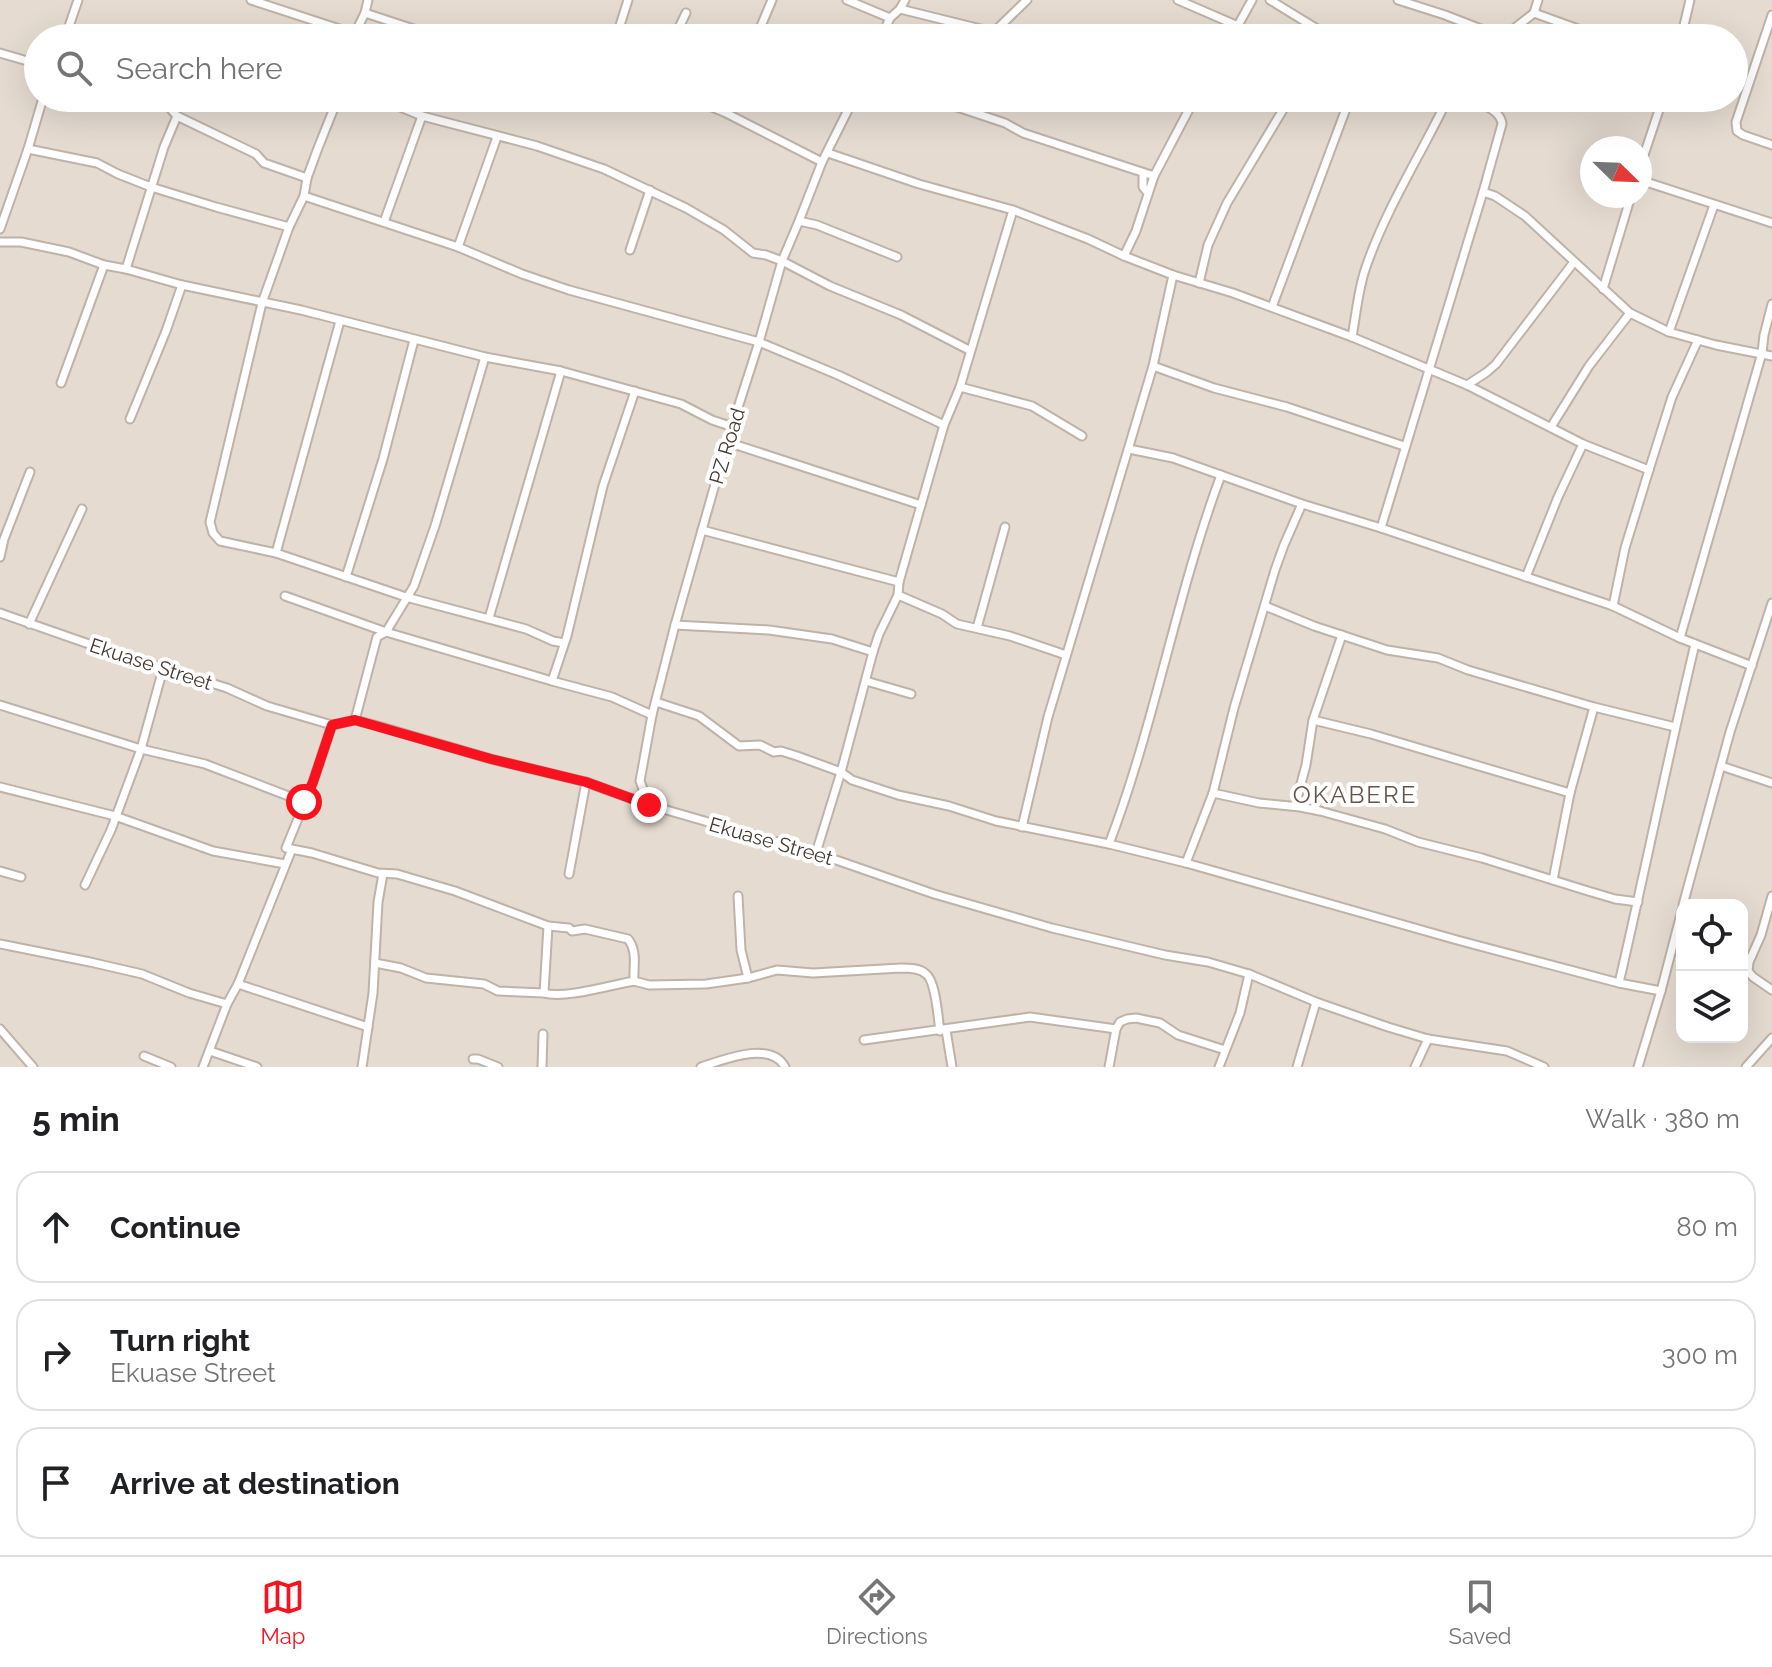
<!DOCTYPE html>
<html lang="en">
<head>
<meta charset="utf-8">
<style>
	:root { --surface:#fff; --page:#f6f6f6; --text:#202124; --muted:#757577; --line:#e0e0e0; --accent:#f8121e }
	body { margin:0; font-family:Raleway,sans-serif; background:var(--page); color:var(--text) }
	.controls { position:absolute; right:24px; bottom:24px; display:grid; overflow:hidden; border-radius:16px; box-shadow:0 8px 32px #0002 }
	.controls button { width:72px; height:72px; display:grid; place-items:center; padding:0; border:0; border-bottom:2px solid var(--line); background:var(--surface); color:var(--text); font:40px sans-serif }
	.compass { position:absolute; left:1580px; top:136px; width:72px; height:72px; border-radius:50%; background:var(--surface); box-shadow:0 8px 32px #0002; rotate:113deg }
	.stop { position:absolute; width:24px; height:24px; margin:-18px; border:6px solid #f8121e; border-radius:50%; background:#fff }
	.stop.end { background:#f8121e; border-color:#fff; box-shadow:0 2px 8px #0008 }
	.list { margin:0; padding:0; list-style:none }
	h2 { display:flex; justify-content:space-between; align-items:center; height:104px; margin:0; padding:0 32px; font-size:34px }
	h2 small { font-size:26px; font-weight:400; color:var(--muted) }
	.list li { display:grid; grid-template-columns:52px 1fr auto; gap:24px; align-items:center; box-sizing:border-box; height:112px; margin:0 16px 16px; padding:0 16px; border:2px solid var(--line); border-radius:24px }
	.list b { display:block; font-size:30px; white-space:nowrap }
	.list p { margin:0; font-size:26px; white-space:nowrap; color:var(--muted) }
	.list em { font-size:26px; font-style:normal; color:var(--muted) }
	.icon { flex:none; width:44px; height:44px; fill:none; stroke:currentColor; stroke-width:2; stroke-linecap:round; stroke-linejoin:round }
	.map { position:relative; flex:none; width:1772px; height:1067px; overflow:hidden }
	.search { position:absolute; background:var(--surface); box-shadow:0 8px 32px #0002; left:24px; right:24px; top:24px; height:88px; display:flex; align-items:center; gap:20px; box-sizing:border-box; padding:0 28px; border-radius:44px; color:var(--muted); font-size:30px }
	.sheet { height:488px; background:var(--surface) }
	nav { display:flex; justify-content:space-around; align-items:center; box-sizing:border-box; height:112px; border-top:2px solid var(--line); background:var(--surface); font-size:22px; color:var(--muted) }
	nav a { display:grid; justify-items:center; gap:4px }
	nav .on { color:var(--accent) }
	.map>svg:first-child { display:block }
	.residential { fill:#e5dbd1; fill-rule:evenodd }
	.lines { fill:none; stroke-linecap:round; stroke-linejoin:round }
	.minor-casing { stroke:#bfb2a8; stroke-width:11 }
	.minor { stroke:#fff; stroke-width:7 }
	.route { stroke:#f8121e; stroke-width:10 }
	.labels { text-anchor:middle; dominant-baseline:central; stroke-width:8; stroke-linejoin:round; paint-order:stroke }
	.street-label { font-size:20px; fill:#433933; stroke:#fff }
	.quarter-label { font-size:24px; letter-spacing:2px; fill:#65554a; stroke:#fff }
</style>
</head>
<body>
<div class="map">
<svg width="1772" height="1067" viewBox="0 0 1772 1067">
	<rect width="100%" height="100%" fill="#f1eae3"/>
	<path class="residential" d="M0 0H1772V1067H0ZM38 38H1734V98H38ZM1592 148H1640V196H1592ZM1682 905H1742V1037H1682Z"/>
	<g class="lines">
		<g class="minor-casing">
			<g id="minor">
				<polyline points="251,0 355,34"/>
				<polyline points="847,0 890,18"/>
				<polyline points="1178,0 1238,26"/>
				<polyline points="1270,0 1327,35 1337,38"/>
				<polyline points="1398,0 1445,15 1499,36 1511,31 1534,13 1538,0"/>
				<polyline points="900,9 1017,38"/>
				<polyline points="365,13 441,38"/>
				<polyline points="1534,13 1603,38"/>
				<polyline points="1772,15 1736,122 1737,131 1743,135 1772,145"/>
				<polyline points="994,32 1027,0"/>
				<polyline points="354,35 365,13 368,0"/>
				<polyline points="65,38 78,0"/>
				<polyline points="616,38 628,0"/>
				<polyline points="674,38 686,13"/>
				<polyline points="756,38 772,0"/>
				<polyline points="881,38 890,18 900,9 905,0"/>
				<polyline points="1231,38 1252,0"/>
				<polyline points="1681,38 1690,0"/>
				<polyline points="0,53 38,64"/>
				<polyline points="156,98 168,106 177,116 256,154 264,163 307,178"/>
				<polyline points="338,98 318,148 307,178 304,196 289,227 262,303 210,522 213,533 220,541 276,553 406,597 526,629 553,641 564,643"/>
				<polyline points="378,98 422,116 537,146 604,169 686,208 724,230 753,253 766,255 782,261 830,286 901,315 969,350"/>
				<polyline points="689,98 724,112 822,162"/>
				<polyline points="930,98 1005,123 1023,133 1154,176"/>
				<polyline points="724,112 730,98"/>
				<polyline points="28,149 97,163 118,174 151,187 216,207 289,227"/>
				<polyline points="828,153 919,184 1013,210 1088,239 1124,256 1173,275 1233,293 1352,337 1467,385 1583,444 1649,470"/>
				<polyline points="1640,167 1663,98"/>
				<polyline points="1143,173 1143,187 1148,193"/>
				<polyline points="1640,180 1772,223"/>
				<polyline points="1483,192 1495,196 1525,216 1630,313 1669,332 1716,345 1772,356"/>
				<polyline points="304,196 458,247 522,274 569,290 759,342 838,375 944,425"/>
				<polyline points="799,221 817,225 897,257"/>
				<polyline points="384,222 422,116"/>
				<polyline points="0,229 28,149 43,98"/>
				<polyline points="0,242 21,242 69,252 104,265 126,269 182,285 301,310 485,357 561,371 681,404 712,420 733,427"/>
				<polyline points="458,247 497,137"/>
				<polyline points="630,250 650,190"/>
				<polyline points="1124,256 1136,231 1154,176 1195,98"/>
				<polyline points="126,269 164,147 177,116"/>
				<polyline points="1199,283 1208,245 1227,203 1290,98"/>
				<polyline points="1603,289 1631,196"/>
				<polyline points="1272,307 1350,98"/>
				<polyline points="1669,332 1714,205"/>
				<path d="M1352 337C1356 315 1358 291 1365 270 1385 210 1421 155 1448 98"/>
				<polyline points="1153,366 1214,388 1287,407 1404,446"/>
				<polyline points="61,383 104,265"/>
				<polyline points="1467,385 1487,372 1496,364 1574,262"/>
				<polyline points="960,387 1032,406 1082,436"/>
				<polyline points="130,419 166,331 182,285"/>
				<polyline points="1551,427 1589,366 1630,313"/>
				<polyline points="727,442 921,505"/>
				<polyline points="1129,449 1173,458 1302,504 1381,528 1613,606 1680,638 1752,666"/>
				<path d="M1381 528 1483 192 1502 124C1501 111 1483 105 1473 98"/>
				<polyline points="702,530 899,582"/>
				<polyline points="276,553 340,321"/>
				<polyline points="0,557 4,539 30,472"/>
				<polyline points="346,577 383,459 414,340"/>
				<polyline points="1526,577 1558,497 1583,444"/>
				<polyline points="898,595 942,614 957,624 1010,636 1066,655"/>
				<polyline points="285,596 386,632 552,681 612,697 652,715"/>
				<polyline points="1265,606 1314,626 1387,650 1438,658 1468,670 1594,707 1675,727"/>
				<polyline points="1613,606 1625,548 1649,470 1672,397 1698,340"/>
				<polyline points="0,613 109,651 227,688 267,706 332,725 355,720 378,726 491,759 586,782 649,805 816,853 934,894 1052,928 1165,955 1208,962 1249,974 1316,1002 1388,1027 1428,1039 1507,1051 1544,1067"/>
				<polyline points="489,618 561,371"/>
				<polyline points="29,624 82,509"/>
				<polyline points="675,625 769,630 832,639 873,652"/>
				<polyline points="977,628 1005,527"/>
				<polyline points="1680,638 1762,353 1764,335 1772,304"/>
				<polyline points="552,681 567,636 603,486 635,391"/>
				<polyline points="866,681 911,694"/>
				<polyline points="656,702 699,716 739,746 760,745 774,752 781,751 797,756 841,772 852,780 898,795 949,806 996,821 1109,844 1186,863 1457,940 1619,983 1661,991"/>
				<polyline points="0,705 141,749 205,764 304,802"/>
				<polyline points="355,720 377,637 386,632 414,586 435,526 485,357"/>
				<polyline points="1313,720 1371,734 1570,793"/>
				<path d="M332 725 313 782 286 848 312 853 378 873 397 874 455 891 548 926 569 928 572 931 585 929 628 939C638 952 633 966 634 981L649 985 706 984 748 978 777 970 813 973 901 968C909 968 920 968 926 974 936 981 938 1019 940 1031"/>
				<polyline points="1721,766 1772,783"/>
				<polyline points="0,787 115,816 213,851 285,864"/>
				<polyline points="1213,793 1259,803 1300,807 1320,811 1385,829 1418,842 1482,858 1588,891 1615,899 1638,902"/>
				<polyline points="649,805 640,781 652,715 675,625 727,442 759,342 782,261 799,221 822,162 854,98"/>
				<polyline points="1295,806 1306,765 1313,720 1342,635"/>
				<polyline points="1022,827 1048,717 1153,366 1173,275"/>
				<path d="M1109 844C1155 724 1176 596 1221 475"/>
				<polyline points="816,853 841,772 873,652 879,634 898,595 899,582 944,425 960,387 1013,210"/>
				<polyline points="1186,863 1213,793 1234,708 1275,570 1284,545 1302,504"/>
				<polyline points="0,871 21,877"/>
				<polyline points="569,874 586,782"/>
				<polyline points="1553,880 1570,793 1594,707"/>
				<polyline points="85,885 111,830 141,749 163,669"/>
				<polyline points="738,896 741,950 748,978"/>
				<polyline points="1772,896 1761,935 1749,962 1748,971 1753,977 1772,990"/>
				<polyline points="1683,905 1730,732 1772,603"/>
				<path d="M548 926 544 993C565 999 611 985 634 981"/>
				<polyline points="0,944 90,962 142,974 189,993 227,1004"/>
				<polyline points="375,963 401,968 426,978 484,984 498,991 544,993"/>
				<path d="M1619 983C1645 871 1668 757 1695 644"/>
				<polyline points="238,984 368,1027"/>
				<polyline points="0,1029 33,1067"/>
				<polyline points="946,1030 952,1067"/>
				<polyline points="864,1040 1030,1017 1116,1029"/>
				<polyline points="210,1051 257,1067"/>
				<polyline points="144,1056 171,1067"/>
				<polyline points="473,1059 478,1059 498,1067"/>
				<polyline points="203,1067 227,1004 238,984 292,849"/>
				<polyline points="362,1067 373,993 378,902 383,874"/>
				<polyline points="542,1067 543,1034"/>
				<path d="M701 1067C723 1060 771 1040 785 1067"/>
				<polyline points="1109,1067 1116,1029 1120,1022 1127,1019 1136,1018 1160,1023 1178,1035 1225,1050"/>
				<polyline points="1219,1067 1240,1013 1249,974"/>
				<polyline points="1297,1067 1316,1002"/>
				<polyline points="1415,1067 1428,1039"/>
				<polyline points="1638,1067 1661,991 1682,910"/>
				<polyline points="1746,1067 1772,1038"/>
			</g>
		</g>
		<use href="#minor" class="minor"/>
	</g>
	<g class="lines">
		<polyline class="route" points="304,802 313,782 332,725 355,720 491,759 586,782 649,805"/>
	</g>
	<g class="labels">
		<g class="street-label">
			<text transform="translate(727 446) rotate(-73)">PZ Road</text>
			<text transform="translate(151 664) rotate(18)">Ekuase Street</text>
			<text transform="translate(771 841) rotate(16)">Ekuase Street</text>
		</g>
		<g class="quarter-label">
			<text x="1355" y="794">OKABERE</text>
		</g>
	</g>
</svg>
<div class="controls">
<button><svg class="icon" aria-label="locate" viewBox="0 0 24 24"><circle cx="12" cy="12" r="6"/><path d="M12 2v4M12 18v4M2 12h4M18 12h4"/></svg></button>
<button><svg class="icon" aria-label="layers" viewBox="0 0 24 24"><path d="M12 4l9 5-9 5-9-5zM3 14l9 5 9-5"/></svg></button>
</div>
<svg class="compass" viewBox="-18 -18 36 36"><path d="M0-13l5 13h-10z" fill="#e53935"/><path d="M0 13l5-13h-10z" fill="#757577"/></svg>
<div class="stop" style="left:304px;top:802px"></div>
<div class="stop end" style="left:649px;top:805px"></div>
<div class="search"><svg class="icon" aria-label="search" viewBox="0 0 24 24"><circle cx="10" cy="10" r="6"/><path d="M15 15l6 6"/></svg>Search here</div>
</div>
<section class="sheet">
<h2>5 min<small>Walk · 380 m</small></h2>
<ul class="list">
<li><svg class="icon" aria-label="ahead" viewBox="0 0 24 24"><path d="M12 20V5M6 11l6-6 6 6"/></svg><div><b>Continue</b></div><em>80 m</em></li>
<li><svg class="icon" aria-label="right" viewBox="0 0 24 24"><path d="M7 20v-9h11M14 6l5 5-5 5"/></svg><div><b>Turn right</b><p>Ekuase Street</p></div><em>300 m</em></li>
<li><svg class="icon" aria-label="arrive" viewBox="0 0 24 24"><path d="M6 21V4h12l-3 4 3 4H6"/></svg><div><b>Arrive at destination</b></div></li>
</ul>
</section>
<nav>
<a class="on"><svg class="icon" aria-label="map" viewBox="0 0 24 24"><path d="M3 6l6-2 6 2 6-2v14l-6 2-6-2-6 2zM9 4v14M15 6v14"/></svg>Map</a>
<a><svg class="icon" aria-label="directions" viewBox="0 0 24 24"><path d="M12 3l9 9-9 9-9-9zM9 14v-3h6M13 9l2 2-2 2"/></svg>Directions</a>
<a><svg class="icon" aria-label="saved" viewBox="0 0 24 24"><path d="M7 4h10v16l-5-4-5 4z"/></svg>Saved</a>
</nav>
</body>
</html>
